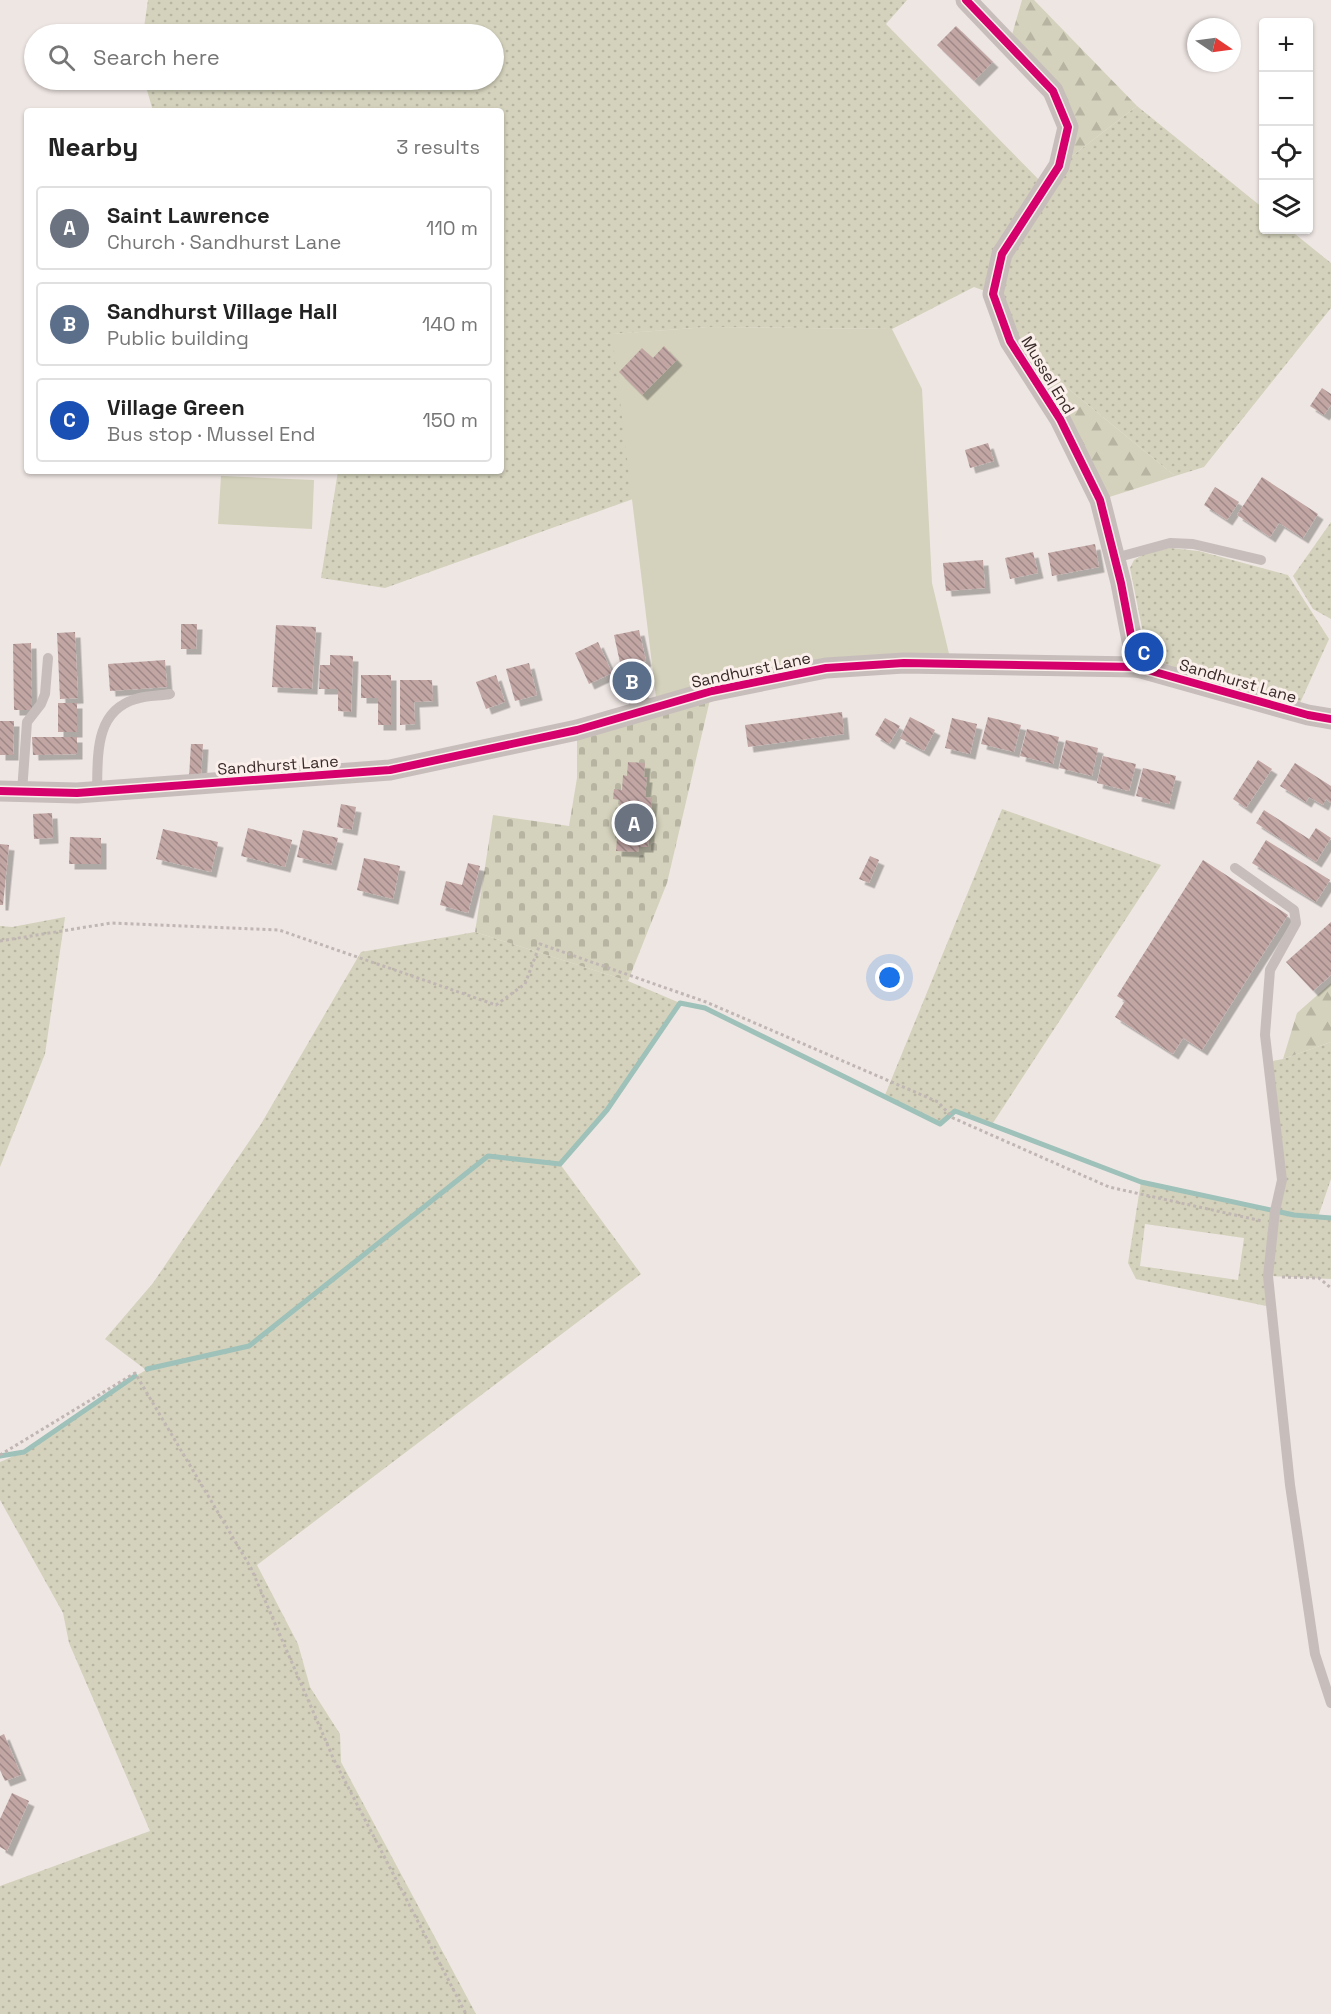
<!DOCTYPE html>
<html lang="en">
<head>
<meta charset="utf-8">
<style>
	:root { --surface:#fff; --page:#f2f2f2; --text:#222; --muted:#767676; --line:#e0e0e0; --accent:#db2777 }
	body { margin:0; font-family:"Space Grotesk",sans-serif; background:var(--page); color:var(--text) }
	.controls { position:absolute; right:18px; top:18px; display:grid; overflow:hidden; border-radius:6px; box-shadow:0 2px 4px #0004 }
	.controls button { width:54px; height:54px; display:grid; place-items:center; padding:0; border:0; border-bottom:2px solid var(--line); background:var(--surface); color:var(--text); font:30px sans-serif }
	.compass { position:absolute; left:1187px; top:18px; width:54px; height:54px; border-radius:50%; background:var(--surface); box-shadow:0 2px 4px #0004; rotate:103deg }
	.you { position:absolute; left:890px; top:978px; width:21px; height:21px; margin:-15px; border:4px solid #fff; border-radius:50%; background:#1a73e8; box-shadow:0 0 0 9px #1a73e833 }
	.badge { display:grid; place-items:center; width:39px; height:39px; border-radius:50%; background:var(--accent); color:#fff; font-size:20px; font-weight:700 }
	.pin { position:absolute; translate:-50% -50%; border:3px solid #fff; box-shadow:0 2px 6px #0006 }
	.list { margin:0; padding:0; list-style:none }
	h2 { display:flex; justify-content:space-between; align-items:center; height:78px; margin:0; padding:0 24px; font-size:26px }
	h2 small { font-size:20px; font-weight:400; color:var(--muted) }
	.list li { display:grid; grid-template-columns:39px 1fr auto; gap:18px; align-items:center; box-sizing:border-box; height:84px; margin:0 12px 12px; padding:0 12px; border:2px solid var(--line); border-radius:6px }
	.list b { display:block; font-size:22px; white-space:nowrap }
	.list p { margin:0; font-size:20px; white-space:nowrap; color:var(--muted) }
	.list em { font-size:20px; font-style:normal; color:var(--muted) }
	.icon { flex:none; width:33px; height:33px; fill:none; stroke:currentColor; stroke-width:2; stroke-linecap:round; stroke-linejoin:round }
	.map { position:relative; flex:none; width:1331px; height:2014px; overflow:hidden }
	.search { position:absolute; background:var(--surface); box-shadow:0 2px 4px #0004; left:24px; top:24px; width:480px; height:66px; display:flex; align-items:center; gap:15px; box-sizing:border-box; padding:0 21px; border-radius:33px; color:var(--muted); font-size:22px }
	.panel { position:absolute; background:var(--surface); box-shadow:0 2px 4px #0004; left:24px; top:108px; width:480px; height:366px; border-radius:6px }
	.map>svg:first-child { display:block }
	.grass { fill:url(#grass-dots); fill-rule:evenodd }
	.forest { fill:url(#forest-firs) }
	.cemetery { fill:url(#cemetery-stones) }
	.garden { fill:#d4d2bc }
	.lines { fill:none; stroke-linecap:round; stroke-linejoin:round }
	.stream { stroke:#9ec1b9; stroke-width:5 }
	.building { fill:url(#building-back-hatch); filter:url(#shadow) }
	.path { stroke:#c0b6b3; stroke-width:3; stroke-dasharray:3 3; stroke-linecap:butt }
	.service { stroke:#c7bebb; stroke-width:10 }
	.minor { stroke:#c7bebb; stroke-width:21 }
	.cycleway-casing { stroke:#faefea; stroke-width:11 }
	.cycleway { stroke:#d6006c; stroke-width:8 }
	.labels { text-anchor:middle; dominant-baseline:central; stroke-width:6; stroke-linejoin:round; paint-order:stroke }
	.street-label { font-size:16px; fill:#392a29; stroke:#faefea }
</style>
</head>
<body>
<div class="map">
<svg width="1331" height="2014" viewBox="0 0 1331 2014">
	<defs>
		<pattern id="grass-dots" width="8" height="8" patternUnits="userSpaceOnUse" patternTransform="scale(1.5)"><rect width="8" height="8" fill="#d4d2bc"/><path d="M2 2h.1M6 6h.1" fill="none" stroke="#b7b4a2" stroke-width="1.8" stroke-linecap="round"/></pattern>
		<pattern id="forest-firs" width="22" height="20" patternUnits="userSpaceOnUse" patternTransform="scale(1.5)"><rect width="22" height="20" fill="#d4d2bc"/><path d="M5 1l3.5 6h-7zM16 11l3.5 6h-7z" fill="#b7b4a2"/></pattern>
		<pattern id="cemetery-stones" width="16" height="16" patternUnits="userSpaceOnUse" patternTransform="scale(1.5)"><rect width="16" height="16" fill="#d4d2bc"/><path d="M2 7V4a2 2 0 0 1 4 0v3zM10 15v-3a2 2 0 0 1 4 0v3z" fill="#b7b4a2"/></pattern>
		<pattern id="building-back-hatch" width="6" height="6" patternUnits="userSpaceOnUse" patternTransform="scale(1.5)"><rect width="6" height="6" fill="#c1a6a4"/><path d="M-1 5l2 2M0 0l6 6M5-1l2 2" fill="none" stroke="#9e8786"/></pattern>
		<filter id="shadow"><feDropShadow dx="5.5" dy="5.5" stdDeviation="0" flood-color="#0004"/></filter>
	</defs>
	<rect width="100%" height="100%" fill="#eee6e3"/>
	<g class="grass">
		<polygon points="148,0 907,0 886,24 1046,187 1059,166 1137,106 1263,208 1264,230 1290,230 1331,263 1331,308 1204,467 1175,476 1010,341 993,294 974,287 892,329 708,327 613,334 633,499 385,588 321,578 338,471 501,471 501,111 153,111 144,80 494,80 494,34 143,34"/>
		<polygon points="1331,522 1331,619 1313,609 1293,576"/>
		<polygon points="1170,548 1199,551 1288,575 1329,639 1300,703 1157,663 1145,643 1130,568 1134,560 1144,554"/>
		<polygon points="1002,809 1161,865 991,1126 955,1112 940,1124 885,1095"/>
		<polygon points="65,917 45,1054 0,1167 0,926 12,927"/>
		<path d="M475 932 628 981 680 1003 607 1110 560 1164 641 1274 257 1565 298 1644 310 1687 340 1734 341 1762 476 2014H0V1886L150 1831 69 1643 63 1613 0 1500V1462C53 1441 96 1398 146 1370L105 1339 153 1283 261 1124 361 952Z"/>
		<path d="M1331 1042V1179L1318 1217 1331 1218V1279L1268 1276 1271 1307 1136 1279 1128 1263 1141 1182 1275 1210 1282 1180 1268 1062 1283 1059ZM1145 1224 1244 1238 1238 1280 1140 1266Z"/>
	</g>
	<g class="forest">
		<polygon points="1022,0 1034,0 1137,106 1059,166 1068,127 1009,45"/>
		<polygon points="1010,341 1175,476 1100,500"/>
		<polygon points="1331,983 1331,1042 1283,1059 1297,1013"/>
	</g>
	<polygon class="cemetery" points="712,691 667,883 628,981 475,932 493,815 569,826 577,778 577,730"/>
	<g class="garden">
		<polygon points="708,327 892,329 922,389 932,583 951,662 904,663 657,706 612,334"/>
		<polygon points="221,476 314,480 312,529 218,524"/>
	</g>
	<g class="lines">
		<g class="stream">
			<polyline points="147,1369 249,1346 488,1156 560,1164 607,1110 680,1003 705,1008 940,1124 955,1111 1141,1182 1294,1215 1331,1218"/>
			<polyline points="0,1456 24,1452 135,1376"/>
		</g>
	</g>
	<g class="building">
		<polygon points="956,26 993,62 974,81 937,45"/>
		<polygon points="664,346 677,360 642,395 619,372 642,348 653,358"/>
		<polygon points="1322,388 1331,394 1331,405 1324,415 1310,406"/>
		<polygon points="988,443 994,461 970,468 965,450"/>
		<polygon points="1262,477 1318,514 1303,538 1279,523 1270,537 1237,515"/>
		<polygon points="1215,487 1239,502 1227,520 1204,505"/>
		<polygon points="1095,544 1099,567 1052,576 1048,553"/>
		<polygon points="1033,552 1038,573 1010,579 1005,558"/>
		<polygon points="983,560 985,588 946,591 943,563"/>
		<polygon points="181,624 197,624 196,649 181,649"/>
		<polygon points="276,625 316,627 312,689 272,687"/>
		<polygon points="639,630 646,661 636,663 645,700 629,704 614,635"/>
		<polygon points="75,632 78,698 60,699 57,633"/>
		<polygon points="598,642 612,673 589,684 575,653"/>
		<polygon points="31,643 32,710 14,710 13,644"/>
		<polygon points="330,655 353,656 351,712 338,711 338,689 319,689 320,665 330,665"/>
		<polygon points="165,660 167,687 110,691 108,664"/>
		<polygon points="529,663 537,695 515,701 506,669"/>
		<polygon points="361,675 391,675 391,725 378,725 378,698 361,698"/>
		<polygon points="496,675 505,702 486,709 476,682"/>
		<polygon points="400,680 432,680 433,701 414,702 415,724 400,725"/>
		<rect x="58" y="703" width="19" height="29"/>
		<polygon points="842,712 844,734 748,747 745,725"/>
		<polygon points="910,717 935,730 924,751 900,738"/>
		<polygon points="988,717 1021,725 1014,752 981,744"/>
		<polygon points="885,718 900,726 889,744 875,735"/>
		<polygon points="952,718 977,724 970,754 945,748"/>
		<polygon points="0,721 14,721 13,755 0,755"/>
		<polygon points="1027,729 1059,737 1053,764 1020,756"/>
		<polygon points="32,737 77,737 77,754 33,755"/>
		<polygon points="1066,740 1098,748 1092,776 1059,768"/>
		<polygon points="191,744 203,744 201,778 189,777"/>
		<polygon points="1103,756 1136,764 1129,791 1097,783"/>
		<polygon points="1258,760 1272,769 1246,808 1233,799"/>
		<polygon points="628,762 645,763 644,777 647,777 645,797 652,798 648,847 639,847 638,852 616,851 620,800 613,799 614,789 622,790 623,775 627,776"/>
		<polygon points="1295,763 1331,786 1331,803 1326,799 1323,805 1309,797 1306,802 1280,786"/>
		<polygon points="1143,768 1176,776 1169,804 1136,796"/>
		<polygon points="341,804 356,807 352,830 337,827"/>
		<polygon points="1264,810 1309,839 1316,828 1331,838 1316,862 1256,823"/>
		<polygon points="52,813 53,838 34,839 33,814"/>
		<polygon points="248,828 292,840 285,867 241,856"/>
		<polygon points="163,829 218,842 211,872 156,859"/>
		<polygon points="303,830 338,838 331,865 297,857"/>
		<polygon points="70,837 101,838 101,864 69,864"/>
		<polygon points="1266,840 1330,880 1316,902 1252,863"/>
		<polygon points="0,844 9,845 3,905 0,905"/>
		<polygon points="870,856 879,860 869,883 859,879"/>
		<polygon points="364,858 400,866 393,899 357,890"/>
		<polygon points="1203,860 1288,915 1202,1050 1183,1038 1173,1054 1115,1017 1125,1001 1117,996"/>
		<polygon points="468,863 480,866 468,913 440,905 446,881 462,885"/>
		<polygon points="1331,922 1331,975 1313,991 1286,962"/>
		<polygon points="4,1734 21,1775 5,1781 0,1770 0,1736"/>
		<polygon points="12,1793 29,1801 7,1851 0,1847 0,1819"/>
	</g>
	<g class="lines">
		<g class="path">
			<polyline points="0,941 111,923 279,930 496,1005 525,984 540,944 706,1002 938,1102 953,1118 1109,1187 1262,1221"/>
			<polyline points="1282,1277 1319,1278 1331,1288"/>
			<polyline points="0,1455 135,1373 251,1568 334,1760 466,2014"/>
		</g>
		<g class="service">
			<polyline points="1115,558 1170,543 1193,544 1261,560"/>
			<polyline points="22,792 27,722 41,704 45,694 48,658"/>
			<path d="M97 792C98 756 94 711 136 699 147 695 159 696 170 694"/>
			<polyline points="1235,868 1294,910 1296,923 1270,970 1265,1035 1282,1180 1275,1211 1268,1276 1290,1485 1315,1654 1331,1703"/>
		</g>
		<g class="minor">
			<polyline points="966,0 1053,91 1068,127 1059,166 1002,254 993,294 1010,341 1060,419 1100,500 1121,583 1137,667"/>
			<polyline points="0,791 77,793 390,770 577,730 712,691 826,668 904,663 1137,667 1308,715 1331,719"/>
		</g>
		<g class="cycleway-casing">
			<g id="cycleway">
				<polyline points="966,0 1053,91 1068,127 1059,166 1002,254 993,294 1010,341 1060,419 1100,500 1121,583 1137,667"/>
				<polyline points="0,791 77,793 390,770 577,730 712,691 826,668 904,663 1137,667 1308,715 1331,719"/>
			</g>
		</g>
		<use href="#cycleway" class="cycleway"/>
	</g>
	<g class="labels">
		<g class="street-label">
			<text transform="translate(1048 375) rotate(59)">Mussel End</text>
			<text transform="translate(751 670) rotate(-12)">Sandhurst Lane</text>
			<text transform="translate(1238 681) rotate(16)">Sandhurst Lane</text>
			<text transform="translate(278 765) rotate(-4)">Sandhurst Lane</text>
		</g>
	</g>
</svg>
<div class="controls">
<button>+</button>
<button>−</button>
<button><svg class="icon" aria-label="locate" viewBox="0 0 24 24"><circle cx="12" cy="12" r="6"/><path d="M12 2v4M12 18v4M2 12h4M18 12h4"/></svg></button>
<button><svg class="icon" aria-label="layers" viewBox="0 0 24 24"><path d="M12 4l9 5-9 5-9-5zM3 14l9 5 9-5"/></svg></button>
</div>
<svg class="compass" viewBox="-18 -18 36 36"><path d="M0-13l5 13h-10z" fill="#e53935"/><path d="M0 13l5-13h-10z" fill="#767676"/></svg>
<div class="you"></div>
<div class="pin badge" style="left:634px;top:823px;background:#6b7280">A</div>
<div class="pin badge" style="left:632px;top:681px;background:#5c6f8a">B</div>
<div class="pin badge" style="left:1144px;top:652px;background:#1a4fb4">C</div>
<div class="search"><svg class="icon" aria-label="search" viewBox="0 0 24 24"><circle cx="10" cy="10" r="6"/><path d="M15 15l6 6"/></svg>Search here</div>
<section class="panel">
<h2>Nearby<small>3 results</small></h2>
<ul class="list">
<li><span class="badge" style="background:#6b7280">A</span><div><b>Saint Lawrence</b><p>Church · Sandhurst Lane</p></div><em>110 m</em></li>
<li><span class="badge" style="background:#5c6f8a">B</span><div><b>Sandhurst Village Hall</b><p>Public building</p></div><em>140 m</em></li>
<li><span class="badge" style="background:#1a4fb4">C</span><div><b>Village Green</b><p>Bus stop · Mussel End</p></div><em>150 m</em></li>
</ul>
</section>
</div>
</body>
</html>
